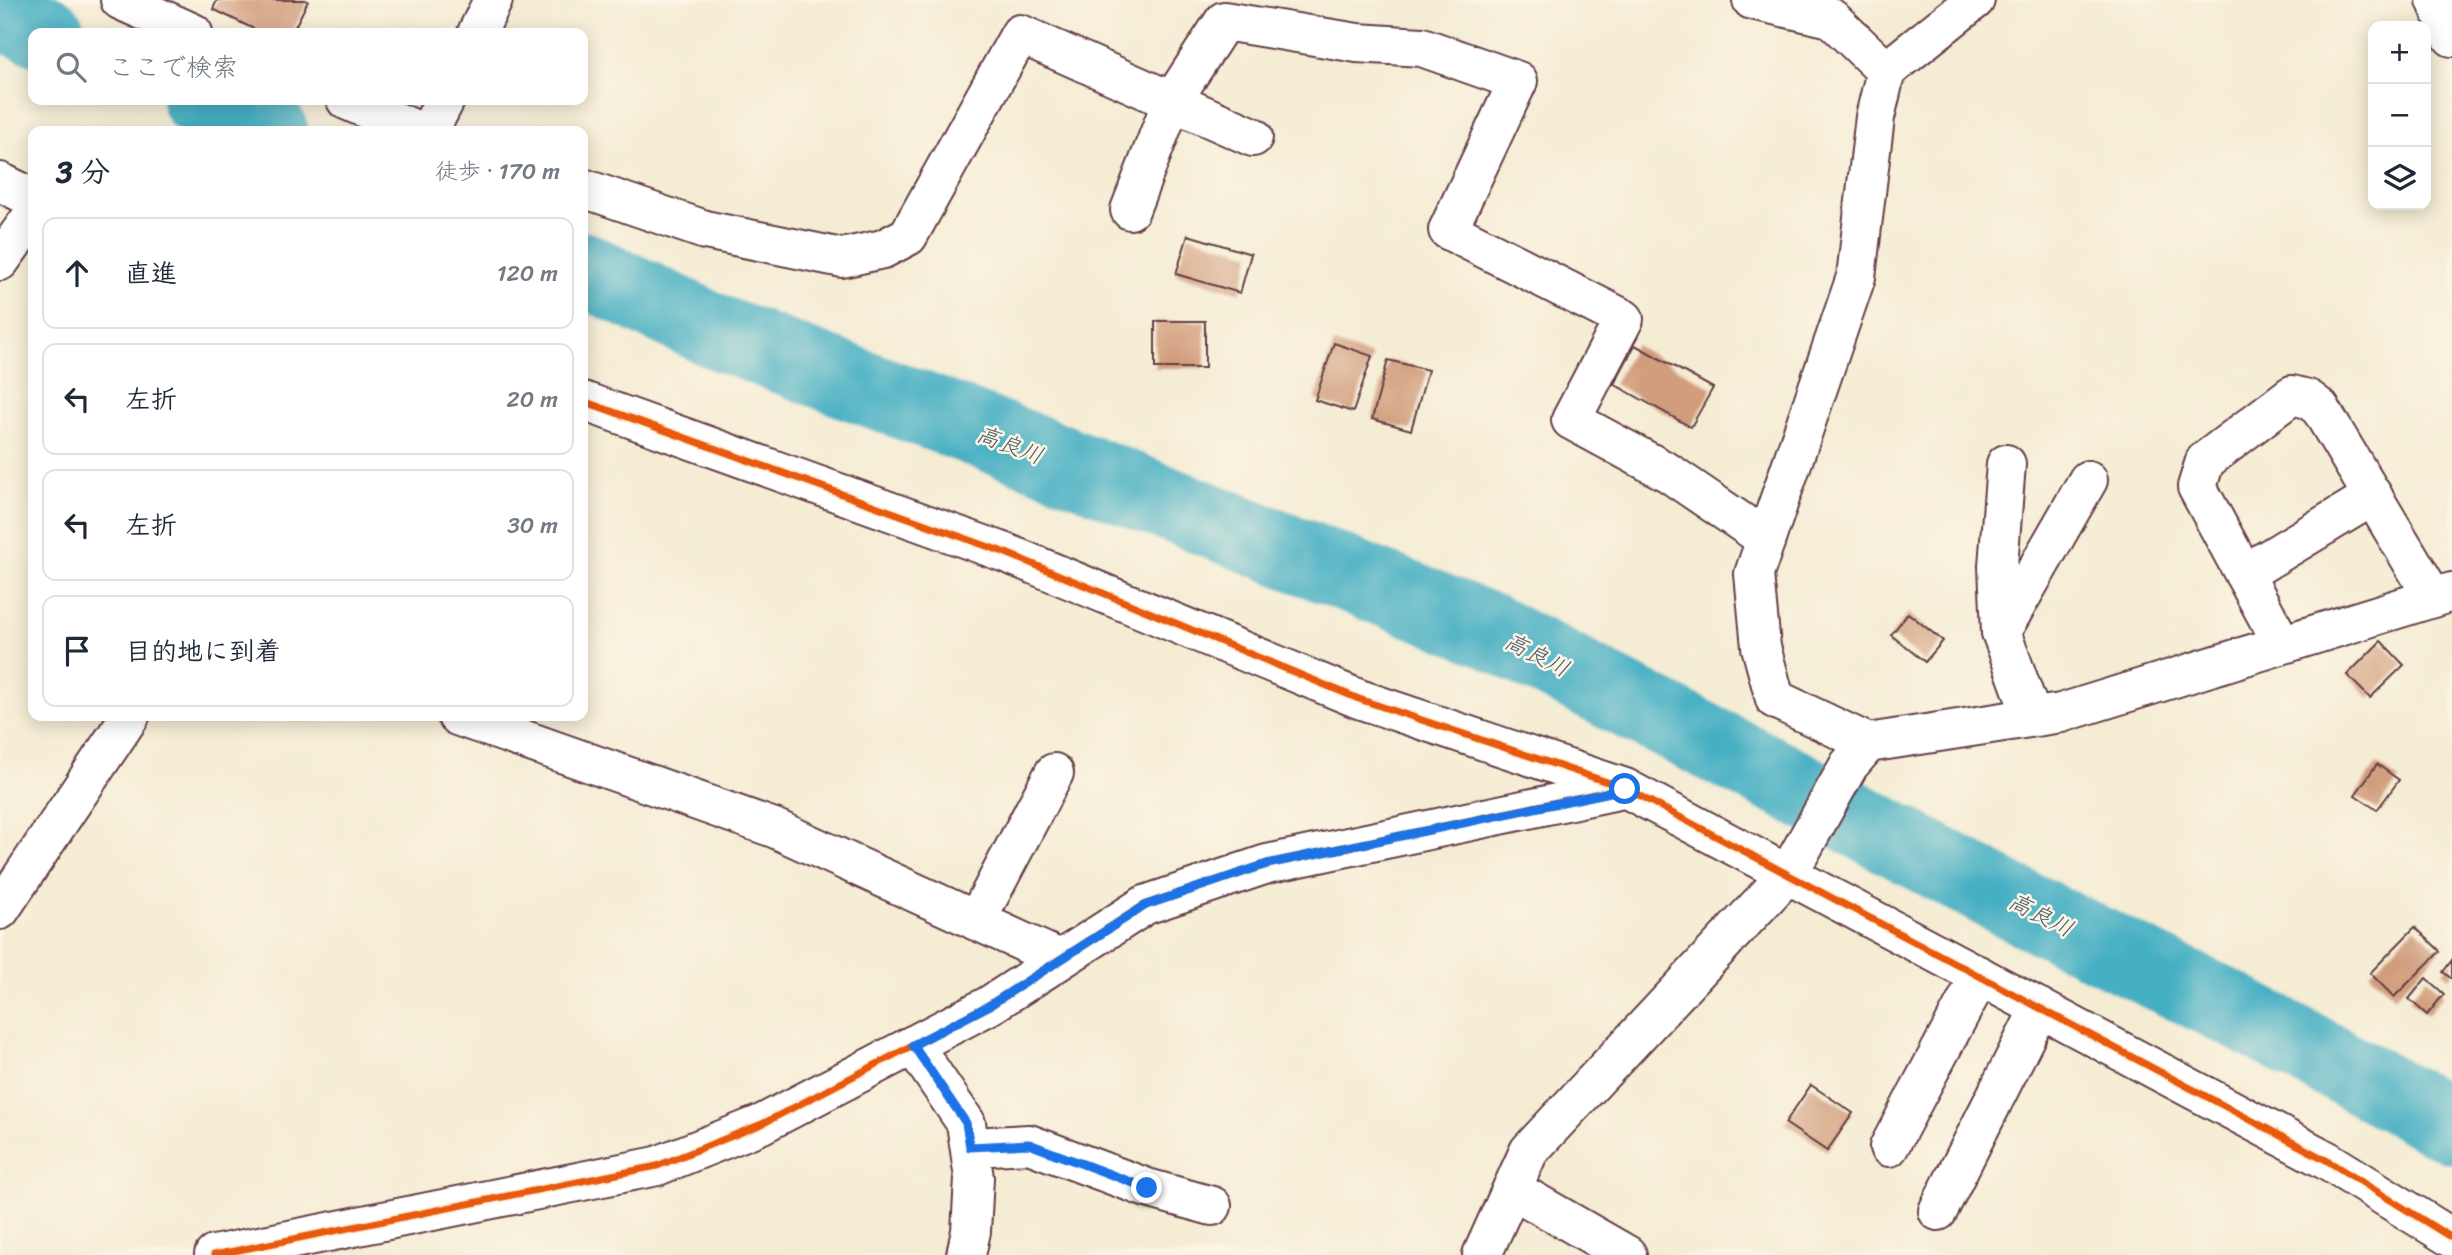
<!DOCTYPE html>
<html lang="ja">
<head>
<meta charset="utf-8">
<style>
	:root { --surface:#fff; --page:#f2f2f3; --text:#1f2937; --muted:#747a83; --line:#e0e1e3 }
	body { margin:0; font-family:Sriracha,"Klee One",sans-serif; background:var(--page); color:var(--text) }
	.controls { position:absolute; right:21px; top:21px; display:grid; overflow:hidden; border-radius:14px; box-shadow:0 4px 18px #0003 }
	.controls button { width:63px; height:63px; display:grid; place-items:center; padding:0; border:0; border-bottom:2px solid var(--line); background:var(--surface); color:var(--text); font:35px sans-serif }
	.stop { position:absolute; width:21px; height:21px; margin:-16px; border:5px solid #1a73e8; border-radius:50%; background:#fff }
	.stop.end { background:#1a73e8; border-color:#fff; box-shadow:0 2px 7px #0008 }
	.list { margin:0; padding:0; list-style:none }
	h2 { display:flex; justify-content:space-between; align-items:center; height:91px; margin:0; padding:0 28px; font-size:30px }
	h2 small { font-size:23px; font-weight:400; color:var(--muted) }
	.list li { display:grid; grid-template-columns:46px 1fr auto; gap:21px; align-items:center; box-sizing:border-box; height:112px; margin:0 14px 14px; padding:0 14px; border:2px solid var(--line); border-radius:14px }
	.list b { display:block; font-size:26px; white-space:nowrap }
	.list em { font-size:23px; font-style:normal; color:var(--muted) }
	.icon { flex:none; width:38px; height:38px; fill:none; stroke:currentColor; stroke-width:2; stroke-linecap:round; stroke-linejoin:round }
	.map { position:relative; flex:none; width:2452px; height:1255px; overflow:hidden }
	.search { position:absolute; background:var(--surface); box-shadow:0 4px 18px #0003; left:28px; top:28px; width:560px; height:77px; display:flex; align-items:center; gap:18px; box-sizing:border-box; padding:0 24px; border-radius:14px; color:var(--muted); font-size:26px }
	.panel { position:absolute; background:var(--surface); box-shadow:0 4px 18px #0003; left:28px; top:126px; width:560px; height:595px; border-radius:14px }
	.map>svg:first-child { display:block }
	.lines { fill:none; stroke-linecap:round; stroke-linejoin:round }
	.river { stroke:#45afc3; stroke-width:75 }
	.building { fill:#d19d7d }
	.minor-casing { stroke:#643e44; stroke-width:42 }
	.minor { stroke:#fff; stroke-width:38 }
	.cycleway-casing { stroke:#fcf5e5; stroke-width:11 }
	.cycleway { stroke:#e8590c; stroke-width:7 }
	.route { stroke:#1a73e8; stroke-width:9 }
	.labels { text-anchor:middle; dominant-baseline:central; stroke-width:5; stroke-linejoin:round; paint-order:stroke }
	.water-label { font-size:23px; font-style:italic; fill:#485968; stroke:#fcf5e5 }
</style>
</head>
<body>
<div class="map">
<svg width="2452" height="1255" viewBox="0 0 2452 1255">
	<rect width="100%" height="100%" fill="#fcf5e5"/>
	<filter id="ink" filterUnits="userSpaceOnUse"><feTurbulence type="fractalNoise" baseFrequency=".0143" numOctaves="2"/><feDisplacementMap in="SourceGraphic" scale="14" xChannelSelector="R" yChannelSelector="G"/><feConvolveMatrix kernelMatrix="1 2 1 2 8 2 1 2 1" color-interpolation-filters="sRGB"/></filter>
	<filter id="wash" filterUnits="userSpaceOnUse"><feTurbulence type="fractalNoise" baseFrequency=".00686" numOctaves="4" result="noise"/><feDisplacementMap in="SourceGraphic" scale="28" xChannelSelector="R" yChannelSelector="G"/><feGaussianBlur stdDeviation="1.57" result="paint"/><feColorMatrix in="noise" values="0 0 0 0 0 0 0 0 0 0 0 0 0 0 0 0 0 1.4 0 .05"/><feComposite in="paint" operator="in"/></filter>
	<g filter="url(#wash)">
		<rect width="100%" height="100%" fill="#f4ecd3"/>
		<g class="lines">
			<g class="river">
				<polyline points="0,12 48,33"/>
				<polyline points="199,100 271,131"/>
				<polyline points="583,269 717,332 1057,460 1486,629 1775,776 2008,900 2234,1010 2452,1126"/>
			</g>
		</g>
		<g id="blocks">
			<g class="building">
				<polygon points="217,0 305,0 308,1 292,33 262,33 213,9"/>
				<polygon points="1188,235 1251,254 1240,293 1176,274"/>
				<rect x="1155" y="321" width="50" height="47"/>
				<polygon points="1334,343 1372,356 1353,412 1315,400"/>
				<polygon points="1635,345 1713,388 1691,427 1614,384"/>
				<polygon points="1388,360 1428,370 1411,430 1372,419"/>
				<polygon points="1908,613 1943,641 1925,662 1891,635"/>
				<polygon points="2381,641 2404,665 2370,698 2347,675"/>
				<polygon points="2377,764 2399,780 2377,810 2355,795"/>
				<polygon points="2415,927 2440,951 2394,997 2370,973"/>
				<polygon points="2452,960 2452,979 2443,972"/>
				<polygon points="2426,978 2444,994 2427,1015 2409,999"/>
				<polygon points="1811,1085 1853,1113 1827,1151 1785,1123"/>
			</g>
		</g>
	</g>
	<g filter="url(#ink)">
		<use href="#blocks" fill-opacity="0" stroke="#643e44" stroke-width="2"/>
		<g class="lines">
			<g class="minor-casing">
				<g id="minor">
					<polyline points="120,0 193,33"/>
					<polyline points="1752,0 1831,18 1886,71"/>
					<polyline points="1975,0 1886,71 1875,117 1856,277 1754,574 1761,647 1775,699 1868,743 2061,713 2452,592"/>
					<polyline points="2436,0 2452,37"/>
					<polyline points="477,33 493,0"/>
					<polyline points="346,100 418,131"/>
					<polyline points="429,131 445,100"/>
					<polyline points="0,182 33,198"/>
					<polyline points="583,188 705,230 842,258 883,249 908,236 1020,34 1253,137"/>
					<polyline points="1130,210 1172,101 1224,21 1357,43 1422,47 1518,81 1448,230 1624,319 1571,420 1669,473 1766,539"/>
					<polyline points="0,261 33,215"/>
					<polyline points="583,401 1006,553 1359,699 1625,788 2326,1160 2452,1238"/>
					<polyline points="2244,574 2373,496"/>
					<polyline points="2001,632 1998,566 2006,464"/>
					<polyline points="2282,644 2197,487 2205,461 2292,395 2308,399 2320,408 2433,597"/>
					<polyline points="457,716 774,828 1060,959"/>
					<polyline points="2032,717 2001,632 2088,480"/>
					<polyline points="0,910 130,716"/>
					<polyline points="976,921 1054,773"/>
					<polyline points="913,1045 966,1123 974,1178 971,1231 966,1255"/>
					<polyline points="970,1147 1029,1144 1147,1188 1212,1206"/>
					<polyline points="1889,1147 1980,976"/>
					<polyline points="1512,1189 1627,1255"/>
					<polyline points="1938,1211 2040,1008"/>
					<polyline points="214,1255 657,1166 762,1124 990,1005 1145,905 1267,864 1623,789"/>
					<polyline points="1482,1255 1529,1151 1788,874 1849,765 1868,743"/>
				</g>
			</g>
			<use href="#minor" class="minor"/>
			<g class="cycleway-casing">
				<g id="cycleway">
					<polyline points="583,401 1006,553 1359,699 1625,788 2326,1160 2452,1238"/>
					<polyline points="214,1255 657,1166 762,1124 990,1005 1145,905 1267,864 1625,788"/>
				</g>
			</g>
			<use href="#cycleway" class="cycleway"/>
		</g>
	</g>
	<g class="lines" filter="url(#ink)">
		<polyline class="route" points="1147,1188 1029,1144 970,1147 966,1123 913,1045 990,1005 1146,905 1267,864 1625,789"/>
	</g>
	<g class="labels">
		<g class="water-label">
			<text transform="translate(1010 445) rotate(21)">高良川</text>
			<text transform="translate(1537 655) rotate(27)">高良川</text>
			<text transform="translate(2041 915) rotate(27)">高良川</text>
		</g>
	</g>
</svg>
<div class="controls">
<button>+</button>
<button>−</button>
<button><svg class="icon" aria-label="layers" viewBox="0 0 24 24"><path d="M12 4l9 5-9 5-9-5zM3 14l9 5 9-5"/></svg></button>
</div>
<div class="stop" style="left:1625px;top:789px"></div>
<div class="stop end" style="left:1147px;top:1188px"></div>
<div class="search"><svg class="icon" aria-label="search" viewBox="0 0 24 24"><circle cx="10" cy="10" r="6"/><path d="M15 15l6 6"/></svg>ここで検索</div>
<section class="panel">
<h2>3 分<small>徒歩 · 170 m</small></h2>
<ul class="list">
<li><svg class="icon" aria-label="ahead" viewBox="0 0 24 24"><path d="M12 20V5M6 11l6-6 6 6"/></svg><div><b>直進</b></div><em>120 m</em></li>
<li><svg class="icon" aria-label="left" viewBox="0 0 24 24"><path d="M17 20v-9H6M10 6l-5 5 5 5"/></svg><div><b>左折</b></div><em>20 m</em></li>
<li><svg class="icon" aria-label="left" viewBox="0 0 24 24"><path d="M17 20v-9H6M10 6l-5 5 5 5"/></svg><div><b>左折</b></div><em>30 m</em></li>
<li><svg class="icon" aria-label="arrive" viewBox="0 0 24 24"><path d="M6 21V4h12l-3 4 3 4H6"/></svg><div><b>目的地に到着</b></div></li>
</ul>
</section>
</div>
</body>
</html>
